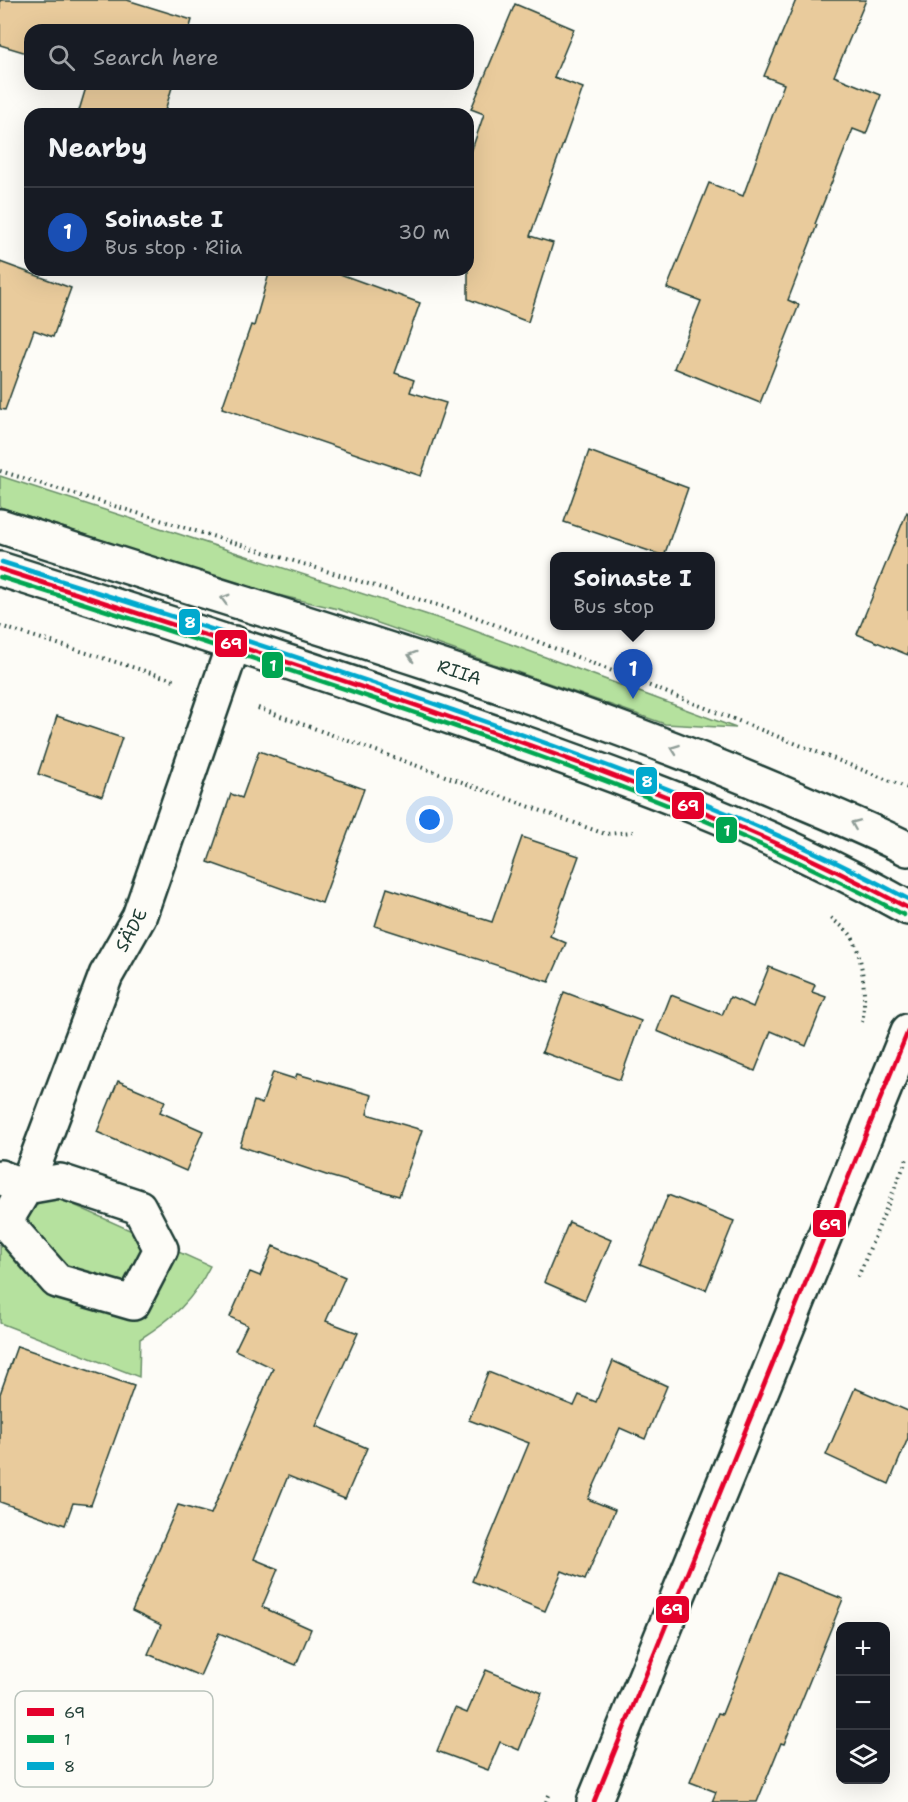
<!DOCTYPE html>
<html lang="en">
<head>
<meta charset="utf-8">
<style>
	:root { --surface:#171b24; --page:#20242c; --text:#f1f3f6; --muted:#9ea1a6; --line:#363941; --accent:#8c9099 }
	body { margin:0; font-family:"Shantell Sans",sans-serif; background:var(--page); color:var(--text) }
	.controls { position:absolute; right:18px; bottom:18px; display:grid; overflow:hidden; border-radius:12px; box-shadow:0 6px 24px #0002 }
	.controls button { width:54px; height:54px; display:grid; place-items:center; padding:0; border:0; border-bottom:2px solid var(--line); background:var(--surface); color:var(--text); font:30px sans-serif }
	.you { position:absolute; left:430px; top:820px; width:21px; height:21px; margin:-15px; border:4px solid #fff; border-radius:50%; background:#1a73e8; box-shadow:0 0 0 9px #1a73e833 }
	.badge { display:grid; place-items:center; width:39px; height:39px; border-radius:50%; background:var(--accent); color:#fff; font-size:20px; font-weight:700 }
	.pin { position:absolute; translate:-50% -50px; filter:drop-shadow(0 2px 3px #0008) }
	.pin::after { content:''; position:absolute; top:32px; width:21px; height:18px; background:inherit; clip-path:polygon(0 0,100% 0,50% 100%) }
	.popup { position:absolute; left:550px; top:552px; width:165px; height:78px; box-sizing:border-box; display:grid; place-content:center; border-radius:12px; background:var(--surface); filter:drop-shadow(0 2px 4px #0005); font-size:20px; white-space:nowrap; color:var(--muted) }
	.popup b { font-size:22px; color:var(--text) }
	.popup::after { content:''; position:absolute; left:50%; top:100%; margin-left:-12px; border:12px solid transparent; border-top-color:var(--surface) }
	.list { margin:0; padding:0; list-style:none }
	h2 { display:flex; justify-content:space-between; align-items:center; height:78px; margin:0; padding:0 24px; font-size:26px }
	h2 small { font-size:20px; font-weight:400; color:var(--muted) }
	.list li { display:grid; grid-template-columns:39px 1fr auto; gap:18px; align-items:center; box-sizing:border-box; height:90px; padding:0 24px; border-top:2px solid var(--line) }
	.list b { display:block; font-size:22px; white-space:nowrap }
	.list p { margin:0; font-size:20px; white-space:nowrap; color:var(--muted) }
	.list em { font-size:20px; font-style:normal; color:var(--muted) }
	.icon { flex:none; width:33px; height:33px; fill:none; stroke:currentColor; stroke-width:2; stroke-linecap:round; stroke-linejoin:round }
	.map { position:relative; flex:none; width:908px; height:1802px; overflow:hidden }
	.search { position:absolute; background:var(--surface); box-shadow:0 6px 24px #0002; left:24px; top:24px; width:450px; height:66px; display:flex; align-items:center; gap:15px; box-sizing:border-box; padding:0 21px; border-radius:18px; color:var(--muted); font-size:22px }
	.panel { position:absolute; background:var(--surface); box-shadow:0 6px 24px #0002; left:24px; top:108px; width:450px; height:168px; border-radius:18px }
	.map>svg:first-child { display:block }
	.green { fill:#b5e19e; stroke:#6a8f69; stroke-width:1.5 }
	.building { fill:#e9cb9c; stroke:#1f3d34; stroke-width:1.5 }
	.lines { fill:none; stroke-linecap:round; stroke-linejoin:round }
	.minor-casing { stroke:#1f3d34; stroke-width:38 }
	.highway-casing { stroke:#1f3d34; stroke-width:38 }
	.path { stroke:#1f3d34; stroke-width:4; stroke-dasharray:1.5 4.5; stroke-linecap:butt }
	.minor { stroke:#fdfcf7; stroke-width:33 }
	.highway { stroke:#fdfcf7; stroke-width:33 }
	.bus-1-casing { stroke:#fdfcf7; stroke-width:9 }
	.bus-2-casing { stroke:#fdfcf7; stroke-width:9 }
	.bus-3-casing { stroke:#fdfcf7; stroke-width:9 }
	.bus-1 { stroke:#e4002b; stroke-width:4.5 }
	.bus-2 { stroke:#00a651; stroke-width:4.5 }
	.bus-3 { stroke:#00a9ce; stroke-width:4.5 }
	.oneway { stroke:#8e9c96 }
	.labels { text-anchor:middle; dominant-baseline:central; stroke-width:6; stroke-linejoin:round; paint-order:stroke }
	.street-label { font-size:18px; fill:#1f3d34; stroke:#fdfcf7 }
	.key { fill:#fdfcf7; stroke:#bac3bc; stroke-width:1.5 }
	.key-label { font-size:16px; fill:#1f3d34 }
	.line-badge { stroke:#fdfcf7; stroke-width:2 }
	.badge-label { font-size:16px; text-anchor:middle; font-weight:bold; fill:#fff }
</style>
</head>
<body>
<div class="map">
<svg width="908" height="1802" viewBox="0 0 908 1802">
	<rect width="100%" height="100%" fill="#fdfcf7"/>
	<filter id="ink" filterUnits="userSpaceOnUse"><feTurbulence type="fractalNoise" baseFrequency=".0167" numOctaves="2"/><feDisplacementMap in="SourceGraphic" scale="12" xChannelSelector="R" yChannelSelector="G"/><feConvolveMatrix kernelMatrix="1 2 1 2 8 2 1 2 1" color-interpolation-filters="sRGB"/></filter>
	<g filter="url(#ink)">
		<g class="green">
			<polygon points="0,476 459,625 736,728 665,724 338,609 252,589 0,507"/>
			<path d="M0 1186 34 1187 210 1266C193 1301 173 1318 140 1339L139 1377 0 1323Z"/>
		</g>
		<g class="building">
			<polygon points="0,0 127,0 192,20 189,30 30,30 30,54 0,45"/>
			<polygon points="796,0 866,0 834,76 881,95 866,134 853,129 815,224 817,225 788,300 799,305 760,403 674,368 701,301 667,288 709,183 743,196 784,84 764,76"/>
			<polygon points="515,4 574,29 554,77 583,88 530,236 553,243 528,322 468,299 468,161 484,114 471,109"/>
			<polygon points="87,84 173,84 164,114 78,114"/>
			<polygon points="0,262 71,288 53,337 34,330 5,410 0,409"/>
			<polygon points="270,270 329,270 420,303 395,373 414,380 410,392 446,403 421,476 222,408 251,325 254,326"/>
			<polygon points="589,451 688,488 664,556 564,522"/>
			<polygon points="907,512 908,513 908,655 857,634"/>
			<polygon points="57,716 122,738 102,796 38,774"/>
			<polygon points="259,751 364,789 322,903 208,862 231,794 242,798"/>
			<polygon points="522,837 579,856 550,936 566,943 549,982 375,926 387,888 492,922"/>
			<polygon points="769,967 815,985 812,992 826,997 806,1046 771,1031 755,1071 657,1031 671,995 722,1015 730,997 753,1007"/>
			<polygon points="564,992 641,1021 620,1080 542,1052"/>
			<polygon points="273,1072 295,1079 297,1074 372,1095 367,1114 422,1130 399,1196 329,1176 240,1146 254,1101 262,1104"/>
			<polygon points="118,1081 165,1101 160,1112 203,1131 186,1171 97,1132"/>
			<polygon points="668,1195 734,1221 706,1290 640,1264"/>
			<polygon points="569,1222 611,1240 585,1300 544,1282"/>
			<polygon points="273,1246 345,1277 326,1321 358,1333 316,1426 367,1448 345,1499 288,1476 254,1559 278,1569 262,1607 311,1629 296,1665 219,1633 200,1676 148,1654 161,1625 132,1611 178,1505 211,1514 273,1368 235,1350 247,1325 230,1317 250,1272 260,1276"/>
			<polygon points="17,1346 134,1386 91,1505 73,1503 65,1525 0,1502 0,1394"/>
			<polygon points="613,1361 667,1386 645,1439 620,1428 588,1499 615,1510 585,1580 562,1571 545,1611 472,1581 529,1443 469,1420 488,1372 574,1406 579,1395 596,1402"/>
			<polygon points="855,1388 908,1411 908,1438 889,1484 826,1455"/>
			<polygon points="778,1573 843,1599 784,1744 781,1743 757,1802 712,1802 716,1792 690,1782 718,1713 722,1714"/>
			<polygon points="486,1670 542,1693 519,1750 500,1742 488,1770 437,1751 455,1708 467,1713"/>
		</g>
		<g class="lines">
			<g class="minor-casing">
				<g id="minor">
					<path id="s1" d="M0 1177 26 1187 106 975 139 917 234 643"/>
					<polygon points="60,1181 139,1207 161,1249 133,1303 57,1281 5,1222 26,1187"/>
					<polyline points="594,1802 908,1031"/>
				</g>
			</g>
			<g class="highway-casing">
				<g id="highway">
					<path id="s2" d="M0 526C259 611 523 683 775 790 819 809 865 827 908 849"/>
					<path d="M0 569C158 619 316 670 473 725 622 777 770 830 908 908"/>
				</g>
			</g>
			<g class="path">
				<polyline points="0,471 473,616 908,788"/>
				<polyline points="0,626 177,681"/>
				<polyline points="258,708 605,834 633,832"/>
				<path d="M831 918C837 923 845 928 850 934 863 951 867 1001 862 1022"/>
				<polyline points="858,1277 908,1156"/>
				<polyline points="546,1802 550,1793"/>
			</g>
			<use href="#minor" class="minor"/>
			<use href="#highway" class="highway"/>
			<g class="bus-1-casing">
				<g id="bus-1">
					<path d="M0 569C150 617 300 665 449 717 607 771 761 829 908 908"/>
					<polyline points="594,1802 908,1031"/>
				</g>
			</g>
			<g class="bus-2-casing">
				<path id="bus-2" d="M0 577C150 624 299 673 448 724 604 778 758 836 904 915"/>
			</g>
			<g class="bus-3-casing">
				<path id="bus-3" d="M2 562C154 610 305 659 455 711 610 765 763 821 908 899"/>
			</g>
			<use href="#bus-1" class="bus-1"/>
			<use href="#bus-2" class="bus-2"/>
			<use href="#bus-3" class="bus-3"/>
		</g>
		<defs><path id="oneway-chevron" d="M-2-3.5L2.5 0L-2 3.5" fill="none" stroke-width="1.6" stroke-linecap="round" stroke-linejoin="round" transform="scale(1.5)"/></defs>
		<g class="oneway">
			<use href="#oneway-chevron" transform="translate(225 599) rotate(-164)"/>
			<use href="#oneway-chevron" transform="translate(412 656) rotate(-162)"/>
			<use href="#oneway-chevron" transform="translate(675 749) rotate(-160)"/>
			<use href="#oneway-chevron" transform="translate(855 824) rotate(-157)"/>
		</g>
	</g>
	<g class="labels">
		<g class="street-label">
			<text stroke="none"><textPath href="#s2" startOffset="482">RIIA</textPath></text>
			<text stroke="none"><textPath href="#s1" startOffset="306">SÄDE</textPath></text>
		</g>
	</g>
	<rect x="15" y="1691" width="198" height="96" rx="9" class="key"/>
	<rect x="27" y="1708" width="27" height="8" fill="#e4002b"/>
	<rect x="27" y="1735" width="27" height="8" fill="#00a651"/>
	<rect x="27" y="1762" width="27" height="8" fill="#00a9ce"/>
	<g class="key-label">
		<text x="64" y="1718">69</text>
		<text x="64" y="1745">1</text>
		<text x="64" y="1772">8</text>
	</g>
	<g class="line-badge">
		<rect x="178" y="608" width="23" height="28" rx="6" fill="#00a9ce"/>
		<rect x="214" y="629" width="34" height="29" rx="6" fill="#e4002b"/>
		<rect x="261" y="651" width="23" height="28" rx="6" fill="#00a651"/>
		<rect x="635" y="766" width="23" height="29" rx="6" fill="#00a9ce"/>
		<rect x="671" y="791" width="34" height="29" rx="6" fill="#e4002b"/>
		<rect x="715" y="816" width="23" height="28" rx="6" fill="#00a651"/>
		<rect x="812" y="1209" width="35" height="29" rx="6" fill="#e4002b"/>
		<rect x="655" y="1595" width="35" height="29" rx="6" fill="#e4002b"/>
	</g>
	<g class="badge-label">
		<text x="190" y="628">8</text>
		<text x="231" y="649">69</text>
		<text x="273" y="671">1</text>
		<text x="647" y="787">8</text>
		<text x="688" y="811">69</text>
		<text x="727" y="836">1</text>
		<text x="830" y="1230">69</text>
		<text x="672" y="1615">69</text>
	</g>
</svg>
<div class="controls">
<button>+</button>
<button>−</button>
<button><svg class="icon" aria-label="layers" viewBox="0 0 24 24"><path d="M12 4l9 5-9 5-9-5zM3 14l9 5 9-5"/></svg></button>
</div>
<div class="you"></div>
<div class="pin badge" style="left:633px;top:699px;background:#1a4fb4">1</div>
<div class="popup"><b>Soinaste I</b>Bus stop</div>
<div class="search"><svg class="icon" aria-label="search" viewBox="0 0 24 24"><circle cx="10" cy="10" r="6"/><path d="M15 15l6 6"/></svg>Search here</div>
<section class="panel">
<h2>Nearby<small></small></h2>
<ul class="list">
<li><span class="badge" style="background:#1a4fb4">1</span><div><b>Soinaste I</b><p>Bus stop · Riia</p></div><em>30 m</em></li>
</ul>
</section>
</div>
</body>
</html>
